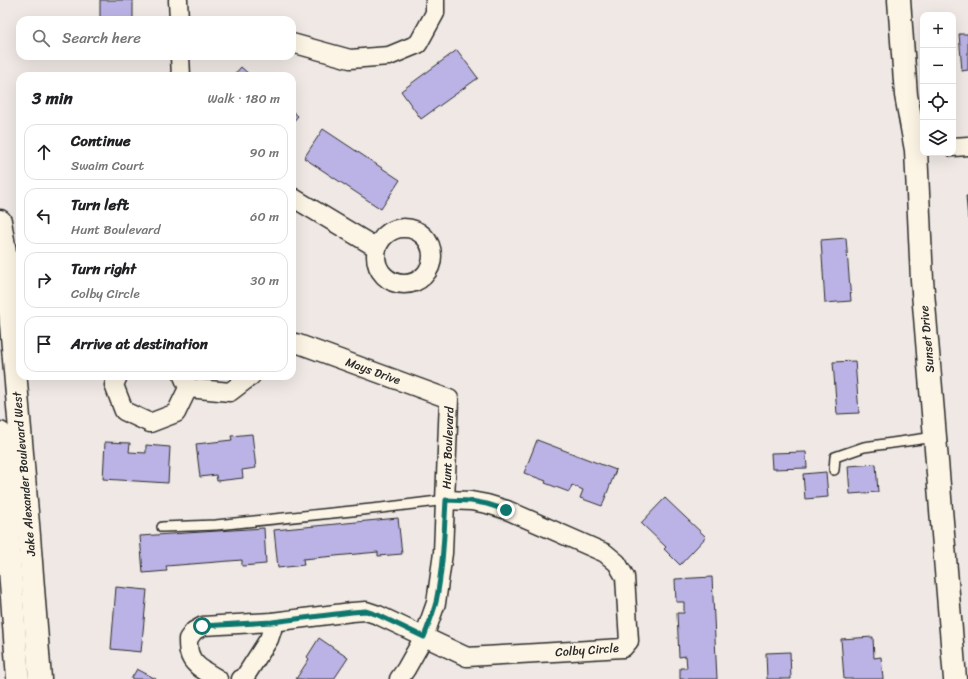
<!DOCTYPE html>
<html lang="en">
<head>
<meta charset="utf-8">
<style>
	:root { --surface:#fff; --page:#f6f6f6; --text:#202124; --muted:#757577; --line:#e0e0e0 }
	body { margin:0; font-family:Sriracha,sans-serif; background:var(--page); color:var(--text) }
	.controls { position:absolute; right:12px; top:12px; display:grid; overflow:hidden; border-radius:8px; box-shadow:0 4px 16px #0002 }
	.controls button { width:36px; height:36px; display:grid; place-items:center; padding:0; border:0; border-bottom:1px solid var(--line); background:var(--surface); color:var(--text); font:20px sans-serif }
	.stop { position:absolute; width:12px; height:12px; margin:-9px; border:3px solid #0f766e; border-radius:50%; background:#fff }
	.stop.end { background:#0f766e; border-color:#fff; box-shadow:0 1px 4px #0008 }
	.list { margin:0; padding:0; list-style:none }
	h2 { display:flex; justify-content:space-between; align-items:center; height:52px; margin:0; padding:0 16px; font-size:17px }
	h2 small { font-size:13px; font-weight:400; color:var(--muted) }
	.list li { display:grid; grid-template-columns:26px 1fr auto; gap:12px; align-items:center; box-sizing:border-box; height:56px; margin:0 8px 8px; padding:0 8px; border:1px solid var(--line); border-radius:12px }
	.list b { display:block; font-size:15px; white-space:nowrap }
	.list p { margin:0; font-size:13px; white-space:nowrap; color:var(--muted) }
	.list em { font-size:13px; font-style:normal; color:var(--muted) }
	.icon { flex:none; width:22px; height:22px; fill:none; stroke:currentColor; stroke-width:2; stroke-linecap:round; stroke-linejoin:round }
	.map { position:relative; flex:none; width:968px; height:679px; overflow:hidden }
	.search { position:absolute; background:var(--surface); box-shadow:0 4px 16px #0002; left:16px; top:16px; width:280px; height:44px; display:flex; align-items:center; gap:10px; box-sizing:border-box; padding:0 14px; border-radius:12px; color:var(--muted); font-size:15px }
	.panel { position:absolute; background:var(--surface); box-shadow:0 4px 16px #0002; left:16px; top:72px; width:280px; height:308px; border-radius:12px }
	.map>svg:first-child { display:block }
	.building { fill:#bbb3e5; stroke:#2b2b2b }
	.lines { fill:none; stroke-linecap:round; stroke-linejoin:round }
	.lane-casing { stroke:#2b2b2b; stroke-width:12 }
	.street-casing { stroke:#2b2b2b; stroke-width:21 }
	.secondary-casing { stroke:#2b2b2b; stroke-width:25 }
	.highway-casing { stroke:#2b2b2b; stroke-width:25 }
	.lane { stroke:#fcf5e5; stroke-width:9 }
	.street { stroke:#fcf5e5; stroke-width:18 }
	.secondary { stroke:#fcf5e5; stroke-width:22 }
	.highway { stroke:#fcf5e5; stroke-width:22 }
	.route { stroke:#0f766e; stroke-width:5 }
	.labels { text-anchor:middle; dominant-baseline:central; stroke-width:3; stroke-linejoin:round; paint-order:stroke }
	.street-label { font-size:12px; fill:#2b2b2b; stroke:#fcf5e5 }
</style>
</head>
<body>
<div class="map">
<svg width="968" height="679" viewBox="0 0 968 679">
	<rect width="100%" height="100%" fill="#efe8e5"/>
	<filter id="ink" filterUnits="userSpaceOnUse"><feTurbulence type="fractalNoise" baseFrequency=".025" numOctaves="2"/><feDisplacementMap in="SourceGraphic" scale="8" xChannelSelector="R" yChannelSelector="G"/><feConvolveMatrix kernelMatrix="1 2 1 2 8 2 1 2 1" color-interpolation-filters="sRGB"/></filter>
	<g filter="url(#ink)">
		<g class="building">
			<rect x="100" y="0" width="33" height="20"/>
			<polygon points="959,34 968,34 968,70 962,71"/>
			<polygon points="457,50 478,78 421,119 401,91"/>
			<polygon points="241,67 251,76 233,76"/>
			<polygon points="292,111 298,116 292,123"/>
			<polygon points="323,129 400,180 381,209 304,158"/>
			<polygon points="966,196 968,196 968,219"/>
			<polygon points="846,238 851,301 825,303 821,240"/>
			<polygon points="855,361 859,413 837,414 833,362"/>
			<polygon points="252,434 256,468 242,470 243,478 217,481 216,475 200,477 196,444 232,440 231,436"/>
			<polygon points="537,440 616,470 602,506 580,498 583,490 572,485 569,492 545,483 546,481 524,473"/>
			<polygon points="105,442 130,443 129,452 146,453 146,445 170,447 168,483 103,479"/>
			<polygon points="806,452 807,468 772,469 771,453"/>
			<polygon points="876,464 878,492 850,494 848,466"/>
			<polygon points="826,472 828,497 805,499 803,474"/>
			<polygon points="665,498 706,537 680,565 664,549 666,547 641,523"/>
			<polygon points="398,518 402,554 378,556 378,552 303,559 304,565 278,568 274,530"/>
			<polygon points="264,528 266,564 242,566 242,560 166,566 167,571 143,573 140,536"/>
			<polygon points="712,577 717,679 680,679 680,668 687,668 686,656 679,657 677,613 684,613 684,602 676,602 675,579"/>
			<polygon points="116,587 147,590 141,652 111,649"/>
			<polygon points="873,637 874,658 881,657 883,679 844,679 841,639"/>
			<polygon points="319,638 348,658 334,679 296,679 309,659 307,657"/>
			<polygon points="790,652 791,679 767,679 766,653"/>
			<polygon points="137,669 156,679 131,679"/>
		</g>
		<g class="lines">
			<g class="lane-casing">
				<g id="lane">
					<polyline points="834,470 835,457 864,447 935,437"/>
					<polyline points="162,527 216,525 381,508 446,500"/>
				</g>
			</g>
			<g class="street-casing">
				<g id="street">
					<polyline points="178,0 179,20"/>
					<polyline points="292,43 350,59 389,56 418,44 435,13 435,0"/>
					<polyline points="180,56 181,76"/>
					<polyline points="953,147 968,146"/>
					<polyline points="292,197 377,248"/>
					<circle cx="404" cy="256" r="28"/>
					<polyline points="292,346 296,343 449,399 443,553 436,603 424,637 406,669 399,679"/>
					<polyline points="118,376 114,385 124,411 150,423 176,413 188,388 183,376"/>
					<polyline points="188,388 230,392 251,376"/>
					<path d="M218 679C207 672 192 666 189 652 188 648 188 643 188 639L194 631 203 626 272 622 352 612 366 611 378 615 467 657 623 648 629 641 625 577 617 563 605 553 507 510 487 504 471 501 446 500"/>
					<polyline points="241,679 244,678 269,639 272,630 272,622"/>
				</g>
			</g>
			<g class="secondary-casing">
				<polyline id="secondary" points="899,0 906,95 916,150 922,280 955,679"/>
			</g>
			<g class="highway-casing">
				<g id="highway">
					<polyline points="0,221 5,253 29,536 40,679"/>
					<polyline points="0,433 18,679"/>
				</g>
			</g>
			<use href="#lane" class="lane"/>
			<use href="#street" class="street"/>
			<use href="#secondary" class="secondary"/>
			<use href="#highway" class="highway"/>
		</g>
	</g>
	<g class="lines" filter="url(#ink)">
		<path class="route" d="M202 626 272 622 352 612 366 611 378 615 424 637C428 626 433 614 436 602 443 568 444 534 446 500L471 501 487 504 506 510"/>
	</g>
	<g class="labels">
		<g class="street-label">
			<text transform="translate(927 339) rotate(-95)">Sunset Drive</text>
			<text transform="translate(373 371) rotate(20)">Mays Drive</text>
			<text transform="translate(448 448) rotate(-88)">Hunt Boulevard</text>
			<text transform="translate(24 474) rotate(-95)">Jake Alexander Boulevard West</text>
			<text transform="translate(587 650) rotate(-4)">Colby Circle</text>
		</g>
	</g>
</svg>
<div class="controls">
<button>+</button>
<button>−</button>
<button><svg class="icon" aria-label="locate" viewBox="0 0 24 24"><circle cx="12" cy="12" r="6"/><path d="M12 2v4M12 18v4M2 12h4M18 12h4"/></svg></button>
<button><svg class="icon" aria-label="layers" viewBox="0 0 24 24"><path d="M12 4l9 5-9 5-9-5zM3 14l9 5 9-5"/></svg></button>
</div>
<div class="stop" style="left:202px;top:626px"></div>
<div class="stop end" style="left:506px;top:510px"></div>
<div class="search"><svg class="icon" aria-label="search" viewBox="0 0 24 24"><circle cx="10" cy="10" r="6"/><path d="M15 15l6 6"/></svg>Search here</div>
<section class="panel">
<h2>3 min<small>Walk · 180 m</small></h2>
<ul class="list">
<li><svg class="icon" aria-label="ahead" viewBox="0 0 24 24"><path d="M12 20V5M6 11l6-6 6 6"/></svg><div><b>Continue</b><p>Swaim Court</p></div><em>90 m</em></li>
<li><svg class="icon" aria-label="left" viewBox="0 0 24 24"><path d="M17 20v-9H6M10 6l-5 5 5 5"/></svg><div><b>Turn left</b><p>Hunt Boulevard</p></div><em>60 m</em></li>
<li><svg class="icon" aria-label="right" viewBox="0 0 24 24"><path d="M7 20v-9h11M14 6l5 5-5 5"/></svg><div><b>Turn right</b><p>Colby Circle</p></div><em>30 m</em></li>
<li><svg class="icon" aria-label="arrive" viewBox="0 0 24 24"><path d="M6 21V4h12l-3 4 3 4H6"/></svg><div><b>Arrive at destination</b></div></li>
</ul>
</section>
</div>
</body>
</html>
